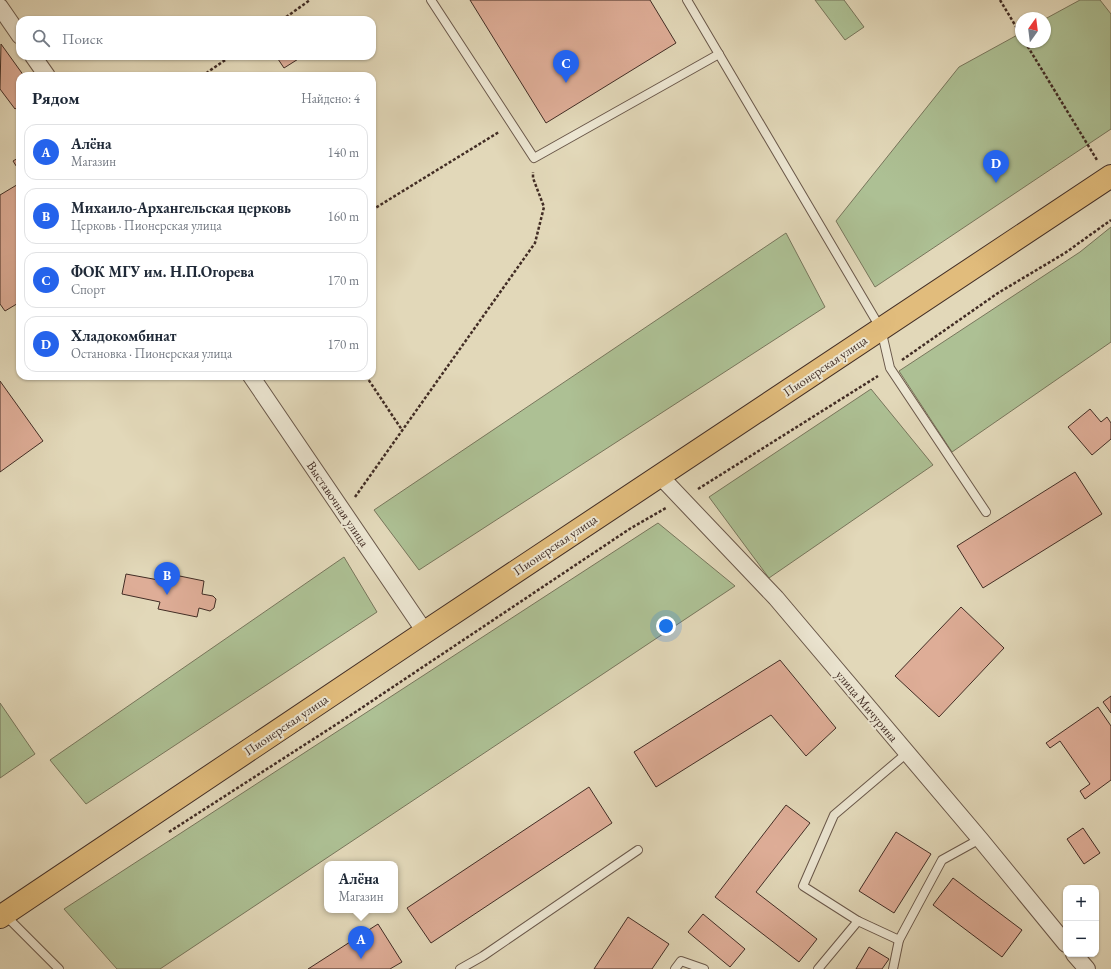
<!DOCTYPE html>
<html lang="ru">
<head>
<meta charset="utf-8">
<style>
	:root { --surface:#fff; --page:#f6f6f7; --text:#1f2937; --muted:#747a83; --line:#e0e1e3; --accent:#2563eb }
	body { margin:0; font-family:"EB Garamond",serif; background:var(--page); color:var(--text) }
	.controls { position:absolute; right:12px; bottom:12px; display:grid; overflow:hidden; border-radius:8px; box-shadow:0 1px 3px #0004 }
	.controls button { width:36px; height:36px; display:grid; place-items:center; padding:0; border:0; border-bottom:1px solid var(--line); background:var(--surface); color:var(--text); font:20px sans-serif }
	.compass { position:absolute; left:1015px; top:12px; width:36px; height:36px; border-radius:50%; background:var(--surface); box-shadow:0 1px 3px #0004; rotate:14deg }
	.you { position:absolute; left:666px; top:626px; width:14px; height:14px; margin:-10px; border:3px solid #fff; border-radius:50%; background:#1a73e8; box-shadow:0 0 0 6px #1a73e833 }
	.badge { display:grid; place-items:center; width:26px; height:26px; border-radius:50%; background:var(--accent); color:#fff; font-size:13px; font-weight:700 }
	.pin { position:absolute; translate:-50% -33px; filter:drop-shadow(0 1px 2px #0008) }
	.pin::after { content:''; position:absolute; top:21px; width:14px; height:12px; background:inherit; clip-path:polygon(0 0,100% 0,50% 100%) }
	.popup { position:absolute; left:324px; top:861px; width:74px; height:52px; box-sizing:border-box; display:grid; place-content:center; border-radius:8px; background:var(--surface); filter:drop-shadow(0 1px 3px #0005); font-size:13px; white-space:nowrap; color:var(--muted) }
	.popup b { font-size:15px; color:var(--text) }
	.popup::after { content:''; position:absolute; left:50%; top:100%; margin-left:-8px; border:8px solid transparent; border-top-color:var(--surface) }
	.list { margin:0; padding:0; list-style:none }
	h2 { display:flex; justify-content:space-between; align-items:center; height:52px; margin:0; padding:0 16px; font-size:17px }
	h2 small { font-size:13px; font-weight:400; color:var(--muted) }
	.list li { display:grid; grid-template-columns:26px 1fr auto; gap:12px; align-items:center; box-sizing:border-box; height:56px; margin:0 8px 8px; padding:0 8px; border:1px solid var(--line); border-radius:12px }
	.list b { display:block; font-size:15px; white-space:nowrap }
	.list p { margin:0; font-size:13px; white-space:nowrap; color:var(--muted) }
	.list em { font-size:13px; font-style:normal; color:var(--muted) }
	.icon { flex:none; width:22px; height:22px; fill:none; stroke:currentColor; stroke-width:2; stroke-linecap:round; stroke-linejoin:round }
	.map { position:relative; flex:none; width:1111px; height:969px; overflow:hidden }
	.search { position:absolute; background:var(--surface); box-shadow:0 1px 3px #0004; left:16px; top:16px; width:360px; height:44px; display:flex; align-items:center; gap:10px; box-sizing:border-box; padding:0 14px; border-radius:12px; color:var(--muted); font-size:15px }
	.panel { position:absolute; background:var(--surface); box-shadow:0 1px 3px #0004; left:16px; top:72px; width:360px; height:308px; border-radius:12px }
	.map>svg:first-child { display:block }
	.green { fill:#adc094; stroke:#78765c }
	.building { fill:#dead97; stroke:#422d25 }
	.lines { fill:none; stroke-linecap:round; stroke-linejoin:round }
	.lane-casing { stroke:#6a584a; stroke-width:10 }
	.street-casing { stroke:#6a584a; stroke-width:18 }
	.primary-casing { stroke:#422d25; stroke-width:24 }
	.path { stroke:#422d25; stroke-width:2.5; stroke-dasharray:3 2; stroke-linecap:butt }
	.lane { stroke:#ece6d2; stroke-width:8 }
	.street { stroke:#ece6d2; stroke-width:16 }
	.primary { stroke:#e1bc7c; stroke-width:22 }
	.labels { text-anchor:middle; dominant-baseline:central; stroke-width:4; stroke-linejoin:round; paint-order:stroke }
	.street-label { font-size:13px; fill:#422d25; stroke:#ece6d2 }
</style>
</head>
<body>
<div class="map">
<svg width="1111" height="969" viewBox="0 0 1111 969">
	<rect width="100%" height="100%" fill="#e2d8b9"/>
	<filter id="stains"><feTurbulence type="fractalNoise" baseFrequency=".005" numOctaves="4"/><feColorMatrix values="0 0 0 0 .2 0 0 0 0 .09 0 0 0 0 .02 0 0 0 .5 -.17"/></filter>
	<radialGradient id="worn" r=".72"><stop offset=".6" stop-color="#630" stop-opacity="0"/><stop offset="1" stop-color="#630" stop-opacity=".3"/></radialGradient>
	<g class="green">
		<polygon points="815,0 844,0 864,27 845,40"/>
		<polygon points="1080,0 1100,0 1111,14 1111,129 875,287 836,221 959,67 1021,33 1021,42 1045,42 1045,19"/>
		<polygon points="1111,227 1111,342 952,452 899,371 1080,252"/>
		<polygon points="786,233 825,307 419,570 374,510"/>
		<polygon points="871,389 933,465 769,578 709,497"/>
		<polygon points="658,523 735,586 160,969 117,969 64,909"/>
		<polygon points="344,557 377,612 86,804 50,760"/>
		<polygon points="0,703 35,754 0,778"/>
	</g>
	<g class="building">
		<polygon points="470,0 650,0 676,43 546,123"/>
		<polygon points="1,44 24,76 20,76 20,105 15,109 0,89"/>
		<polygon points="276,56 303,56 284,68"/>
		<polygon points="20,157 20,172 13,161"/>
		<polygon points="20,183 20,302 5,311 0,304 0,195"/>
		<polygon points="0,381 43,441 0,472"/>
		<polygon points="1090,409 1101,422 1107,417 1111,423 1111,439 1092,455 1068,427"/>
		<polygon points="1075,472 1102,514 983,588 957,546"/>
		<polygon points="165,573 204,581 202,594 213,596 216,599 214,608 210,611 199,608 197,617 158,609 160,602 122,594 126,574 164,581"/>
		<polygon points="961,607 1004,648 939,717 895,676"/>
		<polygon points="780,660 836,728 806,756 771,715 656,787 634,752"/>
		<polygon points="1111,696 1111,713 1103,702"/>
		<polygon points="1098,707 1111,726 1111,780 1085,799 1080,791 1090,784 1060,741 1050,748 1046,743"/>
		<polygon points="589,787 612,823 431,943 407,908"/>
		<polygon points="786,805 810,823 756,892 817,939 799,962 715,897"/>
		<polygon points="1083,828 1100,853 1084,864 1067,839"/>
		<polygon points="896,832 931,854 894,913 859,891"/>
		<polygon points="953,878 1022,930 1002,957 933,905"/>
		<polygon points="703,914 745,949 730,967 688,932"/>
		<polygon points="628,917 669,944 652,969 594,969"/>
		<polygon points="378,924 402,962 390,969 308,969"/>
		<polygon points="869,947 889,959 882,969 856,969"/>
	</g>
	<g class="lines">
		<g class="lane-casing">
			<g id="lane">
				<polyline points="431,0 534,158 719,54"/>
				<polyline points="687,0 881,329 890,368 986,512"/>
				<polyline points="6,916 59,969"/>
				<polyline points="858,921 899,940 942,860 980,839"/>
				<polyline points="460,969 483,956 638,850"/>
				<polyline points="675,969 681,961 704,969"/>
				<polyline points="818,969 858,921 803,886 834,815 907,753"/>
				<polyline points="893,969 899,940"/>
			</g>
		</g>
		<g class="street-casing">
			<g id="street">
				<polyline points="0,7 20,36"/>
				<polyline points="33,56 47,76"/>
				<polyline points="251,376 425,632"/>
				<polyline points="660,476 776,598 980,839 1066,944"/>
				<polyline points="1074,954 1087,969"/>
			</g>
		</g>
		<g class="primary-casing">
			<polyline id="primary" points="0,917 425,632 1111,176"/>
		</g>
		<g class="path">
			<polyline points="1000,0 1021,35"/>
			<polyline points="282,20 310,0"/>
			<polyline points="1025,42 1097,160"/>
			<polyline points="202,76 231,56"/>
			<polyline points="372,210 499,132"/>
			<polyline points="902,360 998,293 1065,253 1111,220"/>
			<polyline points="366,376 402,430"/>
			<polyline points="698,489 878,376"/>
			<polyline points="355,497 535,243 544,207 533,178 533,172"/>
			<polyline points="169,832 354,713 631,528 666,508"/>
		</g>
		<use href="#lane" class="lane"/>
		<use href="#street" class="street"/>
		<use href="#primary" class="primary"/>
	</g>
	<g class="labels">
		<g class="street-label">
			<text transform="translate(825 366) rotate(-34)">Пионерская улица</text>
			<text transform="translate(338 504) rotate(56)">Выставочная улица</text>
			<text transform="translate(555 545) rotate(-34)">Пионерская улица</text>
			<text transform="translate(867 706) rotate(50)">улица Мичурина</text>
			<text transform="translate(286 725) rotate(-34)">Пионерская улица</text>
		</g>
	</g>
	<rect width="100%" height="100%" filter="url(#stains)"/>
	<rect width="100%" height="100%" fill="url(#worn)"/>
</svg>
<div class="controls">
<button>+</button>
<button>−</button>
</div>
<svg class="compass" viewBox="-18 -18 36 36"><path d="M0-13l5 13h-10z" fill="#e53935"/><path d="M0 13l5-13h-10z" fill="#747a83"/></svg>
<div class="you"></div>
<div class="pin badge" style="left:361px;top:959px">A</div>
<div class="popup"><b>Алёна</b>Магазин</div>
<div class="pin badge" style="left:167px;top:595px">B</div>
<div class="pin badge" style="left:566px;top:83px">C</div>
<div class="pin badge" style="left:996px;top:183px">D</div>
<div class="search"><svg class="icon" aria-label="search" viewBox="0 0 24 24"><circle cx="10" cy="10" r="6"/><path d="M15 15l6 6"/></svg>Поиск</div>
<section class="panel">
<h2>Рядом<small>Найдено: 4</small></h2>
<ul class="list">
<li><span class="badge">A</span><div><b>Алёна</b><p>Магазин</p></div><em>140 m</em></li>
<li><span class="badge">B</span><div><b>Михаило-Архангельская церковь</b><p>Церковь · Пионерская улица</p></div><em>160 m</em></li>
<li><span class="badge">C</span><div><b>ФОК МГУ им. Н.П.Огорева</b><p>Спорт</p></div><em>170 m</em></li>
<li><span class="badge">D</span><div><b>Хладокомбинат</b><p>Остановка · Пионерская улица</p></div><em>170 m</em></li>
</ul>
</section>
</div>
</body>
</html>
